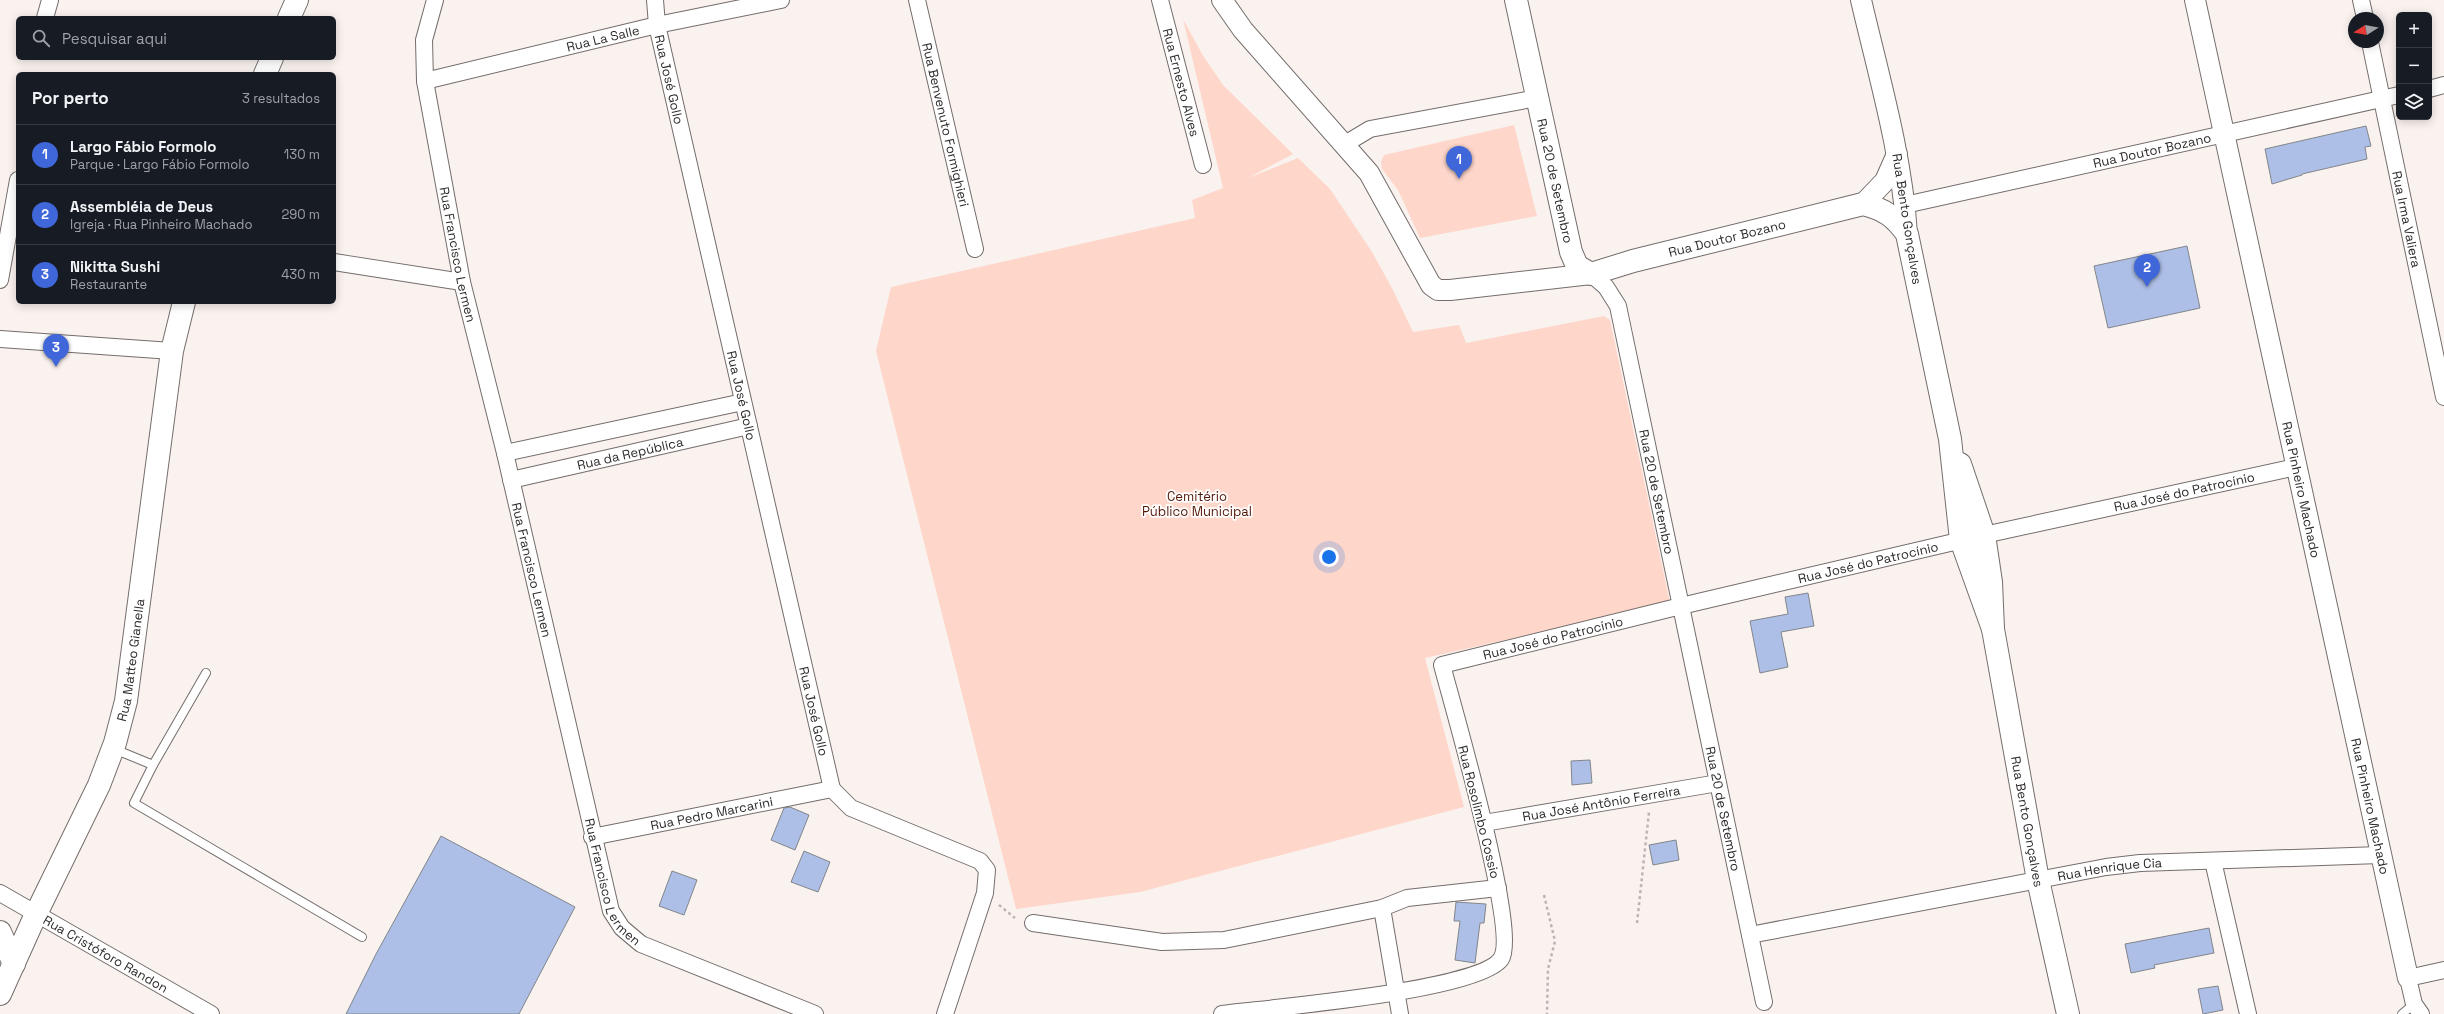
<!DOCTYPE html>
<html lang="pt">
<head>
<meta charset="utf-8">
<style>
	:root { --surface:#171b24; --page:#242831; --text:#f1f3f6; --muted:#9ea1a6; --line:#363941; --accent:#4067d9 }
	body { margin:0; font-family:"Space Grotesk",sans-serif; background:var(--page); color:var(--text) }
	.controls { position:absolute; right:12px; top:12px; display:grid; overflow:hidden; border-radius:6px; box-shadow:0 2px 10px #0003 }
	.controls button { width:36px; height:36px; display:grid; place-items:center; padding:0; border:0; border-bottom:1px solid var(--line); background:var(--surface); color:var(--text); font:20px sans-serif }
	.compass { position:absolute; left:2348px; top:12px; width:36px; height:36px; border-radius:50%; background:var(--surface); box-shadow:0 2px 10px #0003; rotate:259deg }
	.you { position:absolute; left:1329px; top:557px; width:14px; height:14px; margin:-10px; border:3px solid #fff; border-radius:50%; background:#1a73e8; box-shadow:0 0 0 6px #1a73e833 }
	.badge { display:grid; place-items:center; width:26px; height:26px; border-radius:50%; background:var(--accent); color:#fff; font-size:13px; font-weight:700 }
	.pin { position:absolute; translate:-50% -33px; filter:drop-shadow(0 1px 2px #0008) }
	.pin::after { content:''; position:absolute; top:21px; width:14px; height:12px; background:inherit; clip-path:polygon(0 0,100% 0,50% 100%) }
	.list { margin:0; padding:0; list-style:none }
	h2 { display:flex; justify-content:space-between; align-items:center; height:52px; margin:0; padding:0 16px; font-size:17px }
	h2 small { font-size:13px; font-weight:400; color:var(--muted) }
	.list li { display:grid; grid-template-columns:26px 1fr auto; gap:12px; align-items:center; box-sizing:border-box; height:60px; padding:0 16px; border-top:1px solid var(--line) }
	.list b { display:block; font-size:15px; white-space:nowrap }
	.list p { margin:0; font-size:13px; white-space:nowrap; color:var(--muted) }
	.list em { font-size:13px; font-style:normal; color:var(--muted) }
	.icon { flex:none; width:22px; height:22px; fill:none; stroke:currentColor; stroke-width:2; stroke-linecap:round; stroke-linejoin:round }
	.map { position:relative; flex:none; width:2444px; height:1014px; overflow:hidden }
	.search { position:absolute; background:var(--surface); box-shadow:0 2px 10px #0003; left:16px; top:16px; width:320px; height:44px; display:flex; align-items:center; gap:10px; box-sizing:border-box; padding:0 14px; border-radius:6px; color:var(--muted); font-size:15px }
	.panel { position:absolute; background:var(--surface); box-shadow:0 2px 10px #0003; left:16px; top:72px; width:320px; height:232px; border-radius:6px }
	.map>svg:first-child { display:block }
	.green { fill:#fed6ca }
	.building { fill:#adbfe7; stroke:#82858a }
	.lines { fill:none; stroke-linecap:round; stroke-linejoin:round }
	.service-casing { stroke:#746d6b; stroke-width:10 }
	.minor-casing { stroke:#746d6b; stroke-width:18 }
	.tertiary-casing { stroke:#746d6b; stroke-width:22 }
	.secondary-casing { stroke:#746d6b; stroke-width:24 }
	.primary-casing { stroke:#746d6b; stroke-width:24 }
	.path { stroke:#bcb5b3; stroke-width:2.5; stroke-dasharray:3 3; stroke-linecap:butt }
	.service { stroke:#fff; stroke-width:8 }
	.minor { stroke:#fff; stroke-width:16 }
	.tertiary { stroke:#fff; stroke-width:20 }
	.secondary { stroke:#fff; stroke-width:22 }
	.primary { stroke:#fff; stroke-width:22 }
	.labels { text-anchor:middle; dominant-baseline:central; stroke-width:3.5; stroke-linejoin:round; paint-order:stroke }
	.street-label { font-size:13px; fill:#2e2b2a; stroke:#fff }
	.park-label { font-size:13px; fill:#531908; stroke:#fff }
</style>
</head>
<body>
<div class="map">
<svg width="2444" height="1014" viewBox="0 0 2444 1014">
	<rect width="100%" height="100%" fill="#faf2ef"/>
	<g class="green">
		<polygon points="1183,19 1202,54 1223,85 1293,154 1248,178 1298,158 1330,189 1372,252 1393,290 1413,332 1459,325 1466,343 1604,316 1610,320 1670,603 1425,658 1464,807 1140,892 1016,909 876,351 891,287 1195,218 1192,200 1223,188"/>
		<polygon points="1514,125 1537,216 1420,238 1398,190 1382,169 1381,162 1384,155"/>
	</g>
	<g class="building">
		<polygon points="2366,126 2371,146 2365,147 2367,159 2302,174 2302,175 2272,184 2265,149"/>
		<polygon points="2187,246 2200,308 2108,328 2094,266"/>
		<polygon points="1808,593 1814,626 1781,632 1788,667 1760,673 1750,621 1788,614 1785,597"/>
		<polygon points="1590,760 1592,783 1572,785 1571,761"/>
		<polygon points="790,807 809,815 795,850 771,840 784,808"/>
		<polygon points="441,836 575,907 519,1014 346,1014 376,954"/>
		<polygon points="1676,840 1679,860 1653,865 1649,845"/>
		<polygon points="804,851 830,862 818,892 791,882"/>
		<polygon points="672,871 697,880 684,915 659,906"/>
		<polygon points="1456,902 1486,904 1484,923 1480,923 1475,963 1455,960 1460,921 1454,921"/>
		<polygon points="2209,928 2214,953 2154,965 2155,968 2131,973 2125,944"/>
		<polygon points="2218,986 2223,1010 2203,1014 2198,989"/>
	</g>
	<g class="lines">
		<g class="service-casing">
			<g id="service">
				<polyline points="114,749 153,765 134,803 362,937"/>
				<polyline points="153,765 206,673"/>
				<polyline points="2402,1014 2414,1004"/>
			</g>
		</g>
		<g class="minor-casing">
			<g id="minor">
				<path id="s1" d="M435 0 424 40 425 81 462 282 505 453 611 911 622 928 641 944 815 1014"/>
				<path id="s2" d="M655 0 657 25 832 789"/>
				<path id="s3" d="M917 0 975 249"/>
				<path id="s4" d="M1160 0 1203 165"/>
				<polyline points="2361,0 2365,18"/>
				<polyline points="45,18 50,0"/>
				<path id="s5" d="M2370 42 2444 397"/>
				<path id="s6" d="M425 81 657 25 781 0"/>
				<polyline points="2429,89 2444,85"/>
				<polyline points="1345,144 1370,129 1537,98"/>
				<path id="s7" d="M1905 205 2399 95"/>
				<polyline points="334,262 462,282"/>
				<path id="s8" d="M1591 274 1606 287 1618 306 1764 1002"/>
				<polyline points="0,280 18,180"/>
				<polyline points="0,339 172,351"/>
				<polyline points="505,453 743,402"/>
				<path id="s9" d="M511 480 749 426"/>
				<polyline points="832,789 851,808 980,861 987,870 985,893 945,1014"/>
				<path id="s10" d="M1484 823 1718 783"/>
				<path id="s11" d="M592 837 832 789"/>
				<polyline points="2213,861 2248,1014"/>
				<path id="s12" d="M0 893 211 1014"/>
				<polyline points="1382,908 1400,1014"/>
				<polyline points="1033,923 1162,942 1224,940 1382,908 1407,898 1498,888"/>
				<path id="s13" d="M1750 935 2106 867 2140 863 2380 855"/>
				<path id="s14" d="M1222 1014C1268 1008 1479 991 1501 959 1519 932 1453 707 1442 665L1681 606 1984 535 2296 467"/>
				<polyline points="2421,1014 2414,1004 2408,978 2444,970"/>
			</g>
		</g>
		<g class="tertiary-casing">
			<g id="tertiary">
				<polyline points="1222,0 1243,30 1369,173 1431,285 1438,290 1450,290 1591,274"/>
				<path d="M1861 0C1879 77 1902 155 1907 234"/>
				<path id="s15" d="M2195 0 2408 978"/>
				<polyline points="1863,204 1885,181 1897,154"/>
			</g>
		</g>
		<g class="secondary-casing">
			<g id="secondary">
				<polyline points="289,18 297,0"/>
				<polyline points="265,74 272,58"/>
				<polyline points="0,932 14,964"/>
				<path id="s16" d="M0 994 36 914 99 785 115 743 126 701 172 351 184 302"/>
			</g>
		</g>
		<g class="primary-casing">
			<g id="primary">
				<path id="s17" d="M1516 0 1571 252 1577 266 1591 274 1633 261 1863 204C1884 209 1895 217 1907 234L1950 439 1961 540 1993 629"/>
				<path id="s18" d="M1960 464 1984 535 1991 582 1993 629 2038 880 2068 1014"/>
			</g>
		</g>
		<g class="path">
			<polyline points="1544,895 1555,941 1548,969 1547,1014"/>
			<polyline points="999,905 1015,918"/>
			<polyline points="1637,923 1649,812"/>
		</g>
		<use href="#service" class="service"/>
		<use href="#minor" class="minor"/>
		<use href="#tertiary" class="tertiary"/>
		<use href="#secondary" class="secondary"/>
		<use href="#primary" class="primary"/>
	</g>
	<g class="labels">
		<g class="street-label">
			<text stroke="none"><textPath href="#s6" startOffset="183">Rua La Salle</textPath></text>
			<text stroke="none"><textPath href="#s2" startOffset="81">Rua José Gollo</textPath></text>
			<text stroke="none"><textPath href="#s4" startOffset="85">Rua Ernesto Alves</textPath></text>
			<text stroke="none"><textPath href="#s3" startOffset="128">Rua Benvenuto Formighieri</textPath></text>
			<text stroke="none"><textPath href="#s7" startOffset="253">Rua Doutor Bozano</textPath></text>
			<text stroke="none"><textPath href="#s17" startOffset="185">Rua 20 de Setembro</textPath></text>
			<text transform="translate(1907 219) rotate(81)">Rua Bento Gonçalves</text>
			<text stroke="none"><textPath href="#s5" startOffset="181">Rua Irma Valiera</textPath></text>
			<text stroke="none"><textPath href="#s17" startOffset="430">Rua Doutor Bozano</textPath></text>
			<text stroke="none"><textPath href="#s1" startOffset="259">Rua Francisco Lermen</textPath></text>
			<text stroke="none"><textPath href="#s2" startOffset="405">Rua José Gollo</textPath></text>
			<text stroke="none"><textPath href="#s9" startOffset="122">Rua da República</textPath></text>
			<text stroke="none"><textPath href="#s15" startOffset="501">Rua Pinheiro Machado</textPath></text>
			<text stroke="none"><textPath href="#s14" startOffset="1351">Rua José do Patrocínio</textPath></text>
			<text stroke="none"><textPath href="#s8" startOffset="232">Rua 20 de Setembro</textPath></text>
			<text stroke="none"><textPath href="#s14" startOffset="1027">Rua José do Patrocínio</textPath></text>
			<text stroke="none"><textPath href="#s1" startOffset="583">Rua Francisco Lermen</textPath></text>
			<text stroke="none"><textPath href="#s14" startOffset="703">Rua José do Patrocínio</textPath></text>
			<text stroke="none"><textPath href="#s16" startOffset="361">Rua Matteo Gianella</textPath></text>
			<text stroke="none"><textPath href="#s2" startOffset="729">Rua José Gollo</textPath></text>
			<text stroke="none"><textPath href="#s10" startOffset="119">Rua José Antônio Ferreira</textPath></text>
			<text stroke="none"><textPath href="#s15" startOffset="825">Rua Pinheiro Machado</textPath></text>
			<text stroke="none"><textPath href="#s8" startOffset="556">Rua 20 de Setembro</textPath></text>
			<text transform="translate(1479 812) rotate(76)">Rua Rosolimbo Cossio</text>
			<text stroke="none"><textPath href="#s11" startOffset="122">Rua Pedro Marcarini</textPath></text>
			<text stroke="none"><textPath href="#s18" startOffset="365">Rua Bento Gonçalves</textPath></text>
			<text stroke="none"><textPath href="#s13" startOffset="366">Rua Henrique Cia</textPath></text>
			<text stroke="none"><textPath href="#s1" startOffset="907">Rua Francisco Lermen</textPath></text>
			<text stroke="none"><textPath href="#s12" startOffset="122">Rua Cristóforo Randon</textPath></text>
		</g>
		<g class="park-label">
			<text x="1197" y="496">Cemitério<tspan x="1197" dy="15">Público Municipal</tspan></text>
		</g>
	</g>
</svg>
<div class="controls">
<button>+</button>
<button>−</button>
<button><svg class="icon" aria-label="layers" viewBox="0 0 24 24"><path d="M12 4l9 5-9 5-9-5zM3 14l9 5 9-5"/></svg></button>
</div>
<svg class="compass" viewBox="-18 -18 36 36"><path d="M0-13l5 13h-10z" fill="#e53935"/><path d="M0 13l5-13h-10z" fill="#9ea1a6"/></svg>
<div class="you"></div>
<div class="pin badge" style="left:1459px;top:179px">1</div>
<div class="pin badge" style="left:2147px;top:287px">2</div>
<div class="pin badge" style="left:56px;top:367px">3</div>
<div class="search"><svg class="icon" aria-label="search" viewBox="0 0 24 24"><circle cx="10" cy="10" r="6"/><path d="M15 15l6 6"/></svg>Pesquisar aqui</div>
<section class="panel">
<h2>Por perto<small>3 resultados</small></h2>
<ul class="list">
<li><span class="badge">1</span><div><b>Largo Fábio Formolo</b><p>Parque · Largo Fábio Formolo</p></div><em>130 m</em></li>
<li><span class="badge">2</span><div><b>Assembléia de Deus</b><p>Igreja · Rua Pinheiro Machado</p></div><em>290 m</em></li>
<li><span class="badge">3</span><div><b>Nikitta Sushi</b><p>Restaurante</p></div><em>430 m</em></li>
</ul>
</section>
</div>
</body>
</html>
